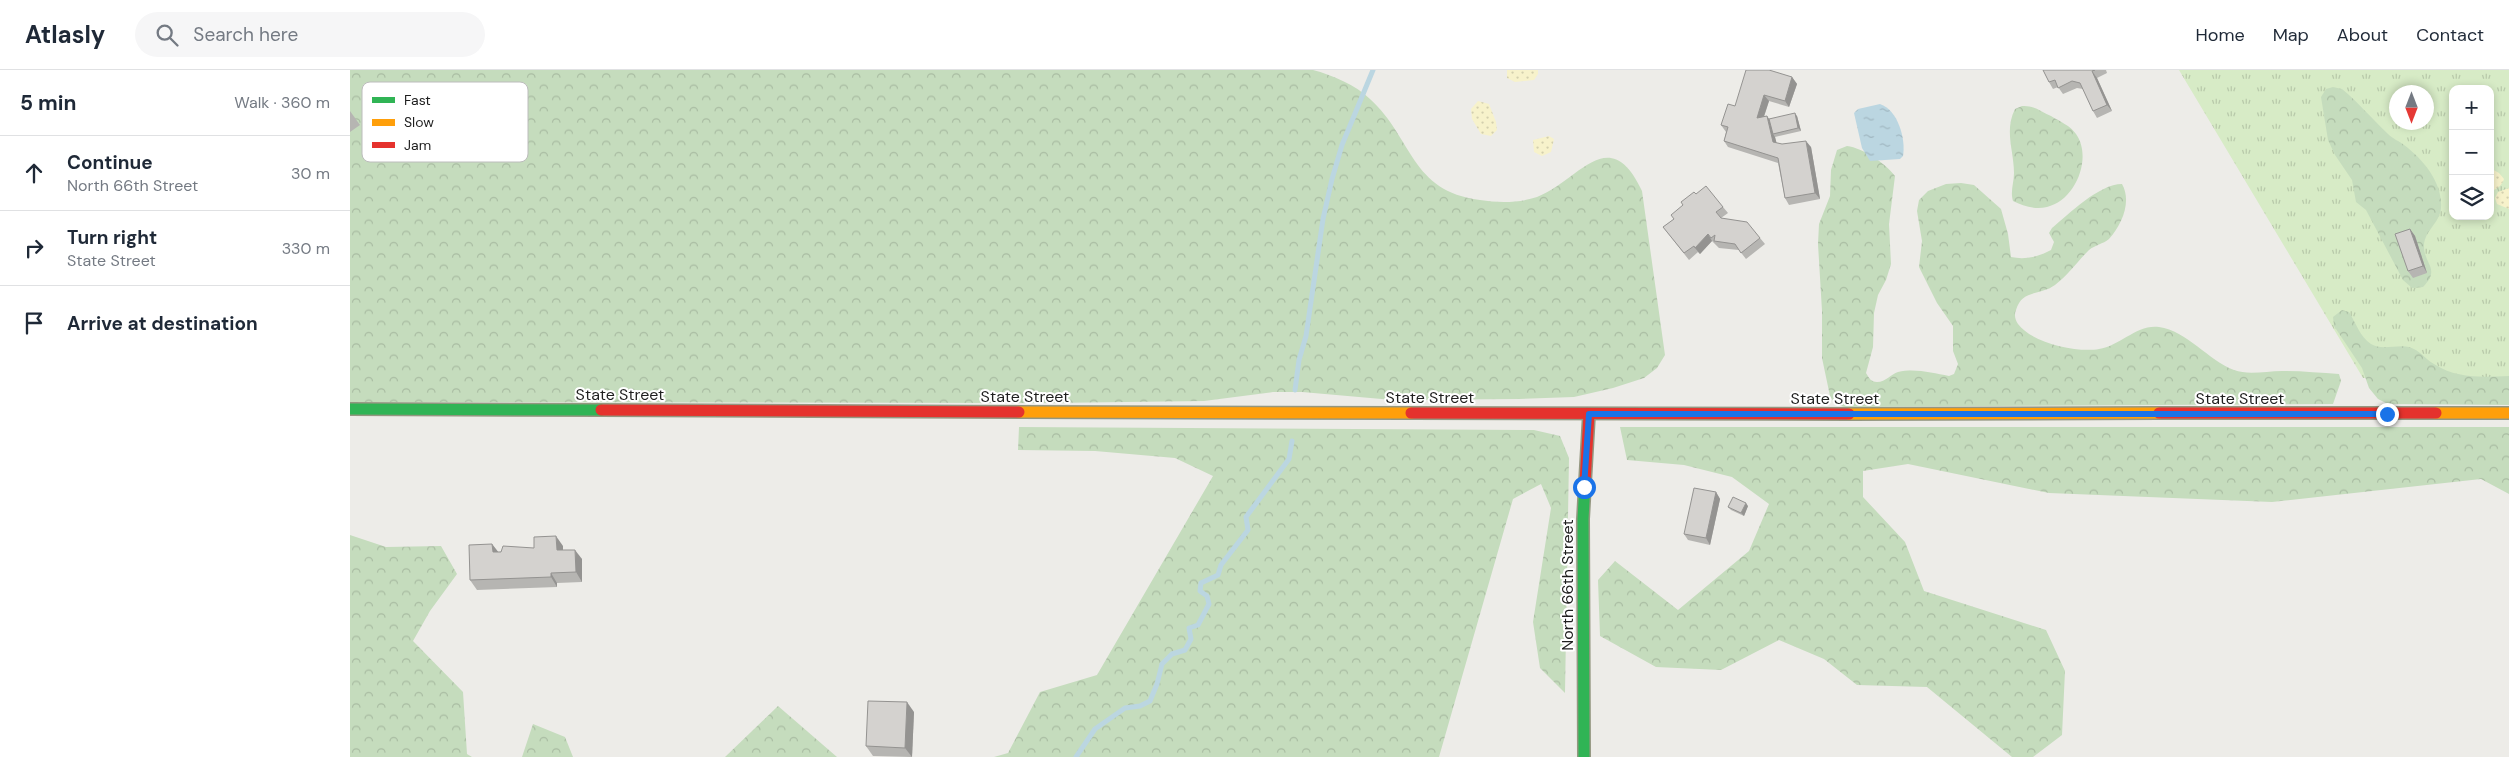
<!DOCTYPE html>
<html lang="en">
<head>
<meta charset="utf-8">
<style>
	:root { --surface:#fff; --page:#f6f6f7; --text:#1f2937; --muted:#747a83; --line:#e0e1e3 }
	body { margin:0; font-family:"DM Sans",sans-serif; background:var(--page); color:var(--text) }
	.controls { position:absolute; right:15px; top:15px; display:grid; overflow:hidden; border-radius:10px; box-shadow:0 2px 8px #0003 }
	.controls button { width:45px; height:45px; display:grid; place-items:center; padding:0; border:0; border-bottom:1px solid var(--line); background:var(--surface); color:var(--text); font:25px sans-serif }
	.compass { position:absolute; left:2039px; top:15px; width:45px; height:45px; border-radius:50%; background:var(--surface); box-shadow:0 2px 8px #0003; rotate:180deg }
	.stop { position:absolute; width:15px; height:15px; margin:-11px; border:4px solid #1a73e8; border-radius:50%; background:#fff }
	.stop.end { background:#1a73e8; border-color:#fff; box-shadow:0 1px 5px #0008 }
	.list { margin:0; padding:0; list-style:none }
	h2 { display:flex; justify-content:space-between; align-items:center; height:65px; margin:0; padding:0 20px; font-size:21px }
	h2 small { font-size:16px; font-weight:400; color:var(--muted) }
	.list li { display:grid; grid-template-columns:32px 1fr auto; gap:15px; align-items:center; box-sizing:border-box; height:75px; padding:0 20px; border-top:1px solid var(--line) }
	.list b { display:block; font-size:19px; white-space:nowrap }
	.list p { margin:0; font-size:16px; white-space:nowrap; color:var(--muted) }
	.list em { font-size:16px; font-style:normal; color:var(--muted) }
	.icon { flex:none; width:28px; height:28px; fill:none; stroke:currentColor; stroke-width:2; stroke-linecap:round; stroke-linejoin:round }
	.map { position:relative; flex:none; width:2159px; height:687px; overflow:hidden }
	header { display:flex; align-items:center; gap:30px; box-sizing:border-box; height:70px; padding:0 25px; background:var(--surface); border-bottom:1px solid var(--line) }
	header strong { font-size:24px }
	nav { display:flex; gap:28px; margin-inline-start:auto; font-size:18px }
	.search { width:350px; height:45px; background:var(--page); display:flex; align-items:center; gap:12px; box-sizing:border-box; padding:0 18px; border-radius:28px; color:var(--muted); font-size:19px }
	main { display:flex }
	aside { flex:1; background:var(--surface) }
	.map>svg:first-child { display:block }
	.grass { fill:url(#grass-tufts); fill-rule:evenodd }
	.forest { fill:url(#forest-crowns) }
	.sand { fill:url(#sand-dots) }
	.water { fill:url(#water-ripples) }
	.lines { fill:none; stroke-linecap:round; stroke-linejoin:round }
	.stream { stroke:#bbd6e1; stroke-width:5 }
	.fast-casing { stroke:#949780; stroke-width:14 }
	.slow-casing { stroke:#949780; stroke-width:14 }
	.jam-casing { stroke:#949780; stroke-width:14 }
	.fast { stroke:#30b455; stroke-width:11 }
	.slow { stroke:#ff9f0a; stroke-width:11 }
	.jam { stroke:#e5322d; stroke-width:11 }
	.wall { fill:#b6b5b2 }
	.shaded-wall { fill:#949391 }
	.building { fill:#d4d2cf; stroke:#949391 }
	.route { stroke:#1a73e8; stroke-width:6 }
	.labels { text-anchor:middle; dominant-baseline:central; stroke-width:4; stroke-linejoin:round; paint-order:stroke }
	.street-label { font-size:16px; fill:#1f1f1f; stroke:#fff }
	.key { fill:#fff; stroke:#bcbcbc; stroke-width:1 }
	.key-label { font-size:14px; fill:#1f1f1f }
</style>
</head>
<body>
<header>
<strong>Atlasly</strong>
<div class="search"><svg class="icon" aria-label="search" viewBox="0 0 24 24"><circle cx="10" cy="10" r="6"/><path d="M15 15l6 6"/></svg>Search here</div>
<nav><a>Home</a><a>Map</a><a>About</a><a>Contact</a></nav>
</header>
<main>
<aside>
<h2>5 min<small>Walk · 360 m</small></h2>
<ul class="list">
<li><svg class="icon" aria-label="ahead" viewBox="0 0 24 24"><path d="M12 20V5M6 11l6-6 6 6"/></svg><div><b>Continue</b><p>North 66th Street</p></div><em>30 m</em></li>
<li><svg class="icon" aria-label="right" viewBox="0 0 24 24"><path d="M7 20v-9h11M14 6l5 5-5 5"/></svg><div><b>Turn right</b><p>State Street</p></div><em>330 m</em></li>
<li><svg class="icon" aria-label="arrive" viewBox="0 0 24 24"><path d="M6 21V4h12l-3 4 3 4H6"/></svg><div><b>Arrive at destination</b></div></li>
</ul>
</aside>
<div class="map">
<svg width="2159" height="687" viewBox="0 0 2159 687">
	<defs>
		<pattern id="grass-tufts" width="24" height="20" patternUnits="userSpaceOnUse" patternTransform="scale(1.25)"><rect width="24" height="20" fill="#d7ebc6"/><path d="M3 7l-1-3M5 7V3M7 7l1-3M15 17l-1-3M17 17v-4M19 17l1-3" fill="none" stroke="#b8c9aa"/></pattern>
		<pattern id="forest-crowns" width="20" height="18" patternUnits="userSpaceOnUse" patternTransform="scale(1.25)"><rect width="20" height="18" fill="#c5dcbd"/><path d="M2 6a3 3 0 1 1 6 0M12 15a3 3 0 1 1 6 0" fill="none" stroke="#a9bca2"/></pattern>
		<pattern id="sand-dots" width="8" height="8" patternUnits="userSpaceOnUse" patternTransform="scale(1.25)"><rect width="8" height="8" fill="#f7f2cb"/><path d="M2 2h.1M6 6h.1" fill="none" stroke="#d3cfae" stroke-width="1.8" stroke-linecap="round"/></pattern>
		<pattern id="water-ripples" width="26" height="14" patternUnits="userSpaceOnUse" patternTransform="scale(1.25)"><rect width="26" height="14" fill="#bbd6e1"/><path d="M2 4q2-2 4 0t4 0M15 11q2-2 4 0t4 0" fill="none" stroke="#a0b7c1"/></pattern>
	</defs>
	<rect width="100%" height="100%" fill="#edece8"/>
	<path class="grass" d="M1829 0H2159V327L2025 308H2013ZM2103 19H2140V146H2103ZM2046 22H2076V52H2046Z"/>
	<g class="forest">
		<path d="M0 0H963C982 5 1006 15 1020 29 1063 68 1060 121 1130 130 1149 133 1169 133 1187 127 1229 111 1259 51 1292 121L1315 285 1307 298 1294 308 1263 318 1224 327 1169 329 1043 330 952 322H923L854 331 699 333 0 332Z"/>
		<path d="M1983 17 1992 19C2009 33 2022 49 2038 64 2043 69 2049 71 2054 75 2073 89 2093 113 2091 138 2090 153 2074 161 2074 176 2074 195 2091 198 2073 217L2062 218 2053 210 2016 140 2006 132 2002 110 1985 85 1978 70 1971 27 1976 19Z"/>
		<path d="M1672 36C1684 35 1691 42 1701 46 1709 51 1721 56 1726 64 1743 88 1725 131 1697 137 1685 140 1673 136 1663 131 1660 121 1664 113 1664 103 1664 81 1654 61 1665 39Z"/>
		<path d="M1497 76C1513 78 1535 93 1545 106L1539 154 1541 194 1536 210 1528 225 1524 243 1523 277 1516 303C1519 308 1521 312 1527 312 1536 312 1541 304 1548 302 1565 298 1583 303 1599 306L1604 304 1608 294 1603 281V256L1587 233 1569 197 1572 171 1567 141 1569 130 1578 121 1596 114 1611 113 1624 115 1651 139 1658 164 1661 187C1675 190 1688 187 1701 180L1704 172 1699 163 1702 158C1719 144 1749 114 1772 114 1782 131 1772 155 1759 169 1753 174 1745 175 1739 180 1727 192 1718 205 1705 215 1690 226 1672 219 1666 240 1664 244 1665 250 1668 254 1682 273 1727 283 1749 279 1770 276 1787 254 1809 257 1837 261 1858 290 1884 300 1900 306 1919 300 1936 301 1954 301 1972 303 1989 304L1991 311 1983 334 1494 337 1485 334 1480 326 1472 288V241L1468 174 1469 154 1480 126 1481 100 1487 80Z"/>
		<path d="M1992 240 1999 242C2006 253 2010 267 2021 274 2032 281 2047 274 2059 277 2070 280 2075 289 2084 294 2107 309 2133 307 2159 306V335L2038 334 2028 329 2019 318 2012 298 1984 256 1983 247Z"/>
		<polygon points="669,357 1184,360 1210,366 1219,388 1215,623 1190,598 1183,552 1201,438 1191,414 1163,429 1089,687 644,687 658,683 690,622 747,605 863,406 825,388 745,381 668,380"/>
		<polygon points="1270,357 2159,357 2159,424 2131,409 1922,432 1699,423 1558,394 1513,401 1513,427 1555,472 1574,521 1696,560 1715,601 1712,665 1683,687 1662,687 1577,617 1507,615 1474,589 1429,570 1371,600 1306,597 1250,566 1248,510 1265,491 1328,540 1399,481 1419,434 1382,407 1334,395 1277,390"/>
		<polygon points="0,465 36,477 91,476 107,504 80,541 63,571 113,622 117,684 122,687 0,687"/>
		<polygon points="428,636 487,687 375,687"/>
		<polygon points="183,654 215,667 223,687 172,687"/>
	</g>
	<g class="sand">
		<polygon points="1157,0 1188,0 1188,4 1184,10 1165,12 1157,8"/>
		<polygon points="1128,31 1139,34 1146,52 1147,60 1141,66 1131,64 1122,49 1121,39"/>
		<polygon points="1199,66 1204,69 1201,82 1192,86 1184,82 1183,70"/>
		<path d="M2140 98 2149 103 2154 109C2152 115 2147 120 2140 121Z"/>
		<polygon points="2159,118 2159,139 2147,134 2145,128 2148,122"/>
	</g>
	<path class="water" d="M1530 34C1548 40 1556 69 1553 86L1550 89 1520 91 1512 78 1504 43 1508 39Z"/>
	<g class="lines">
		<g class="stream">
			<polyline points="945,320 949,290 956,266 973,149 982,109 992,75 1023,0"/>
			<polyline points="726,687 745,659 775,638 790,636 800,631 807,614 812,594 822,584 835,580 841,569 839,558 848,555 859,534 857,526 850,521 851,513 868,505 871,495 898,460 896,447 939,389 942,371"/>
		</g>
		<g class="fast-casing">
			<g id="fast">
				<polyline points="0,339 251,340"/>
				<polyline points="1234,687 1233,449 1235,413"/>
			</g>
		</g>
		<g class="slow-casing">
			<g id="slow">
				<polyline points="669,342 1061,343"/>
				<polyline points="2086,343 2159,343"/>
				<polyline points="1499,344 1809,343"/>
			</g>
		</g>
		<g class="jam-casing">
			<g id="jam">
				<polyline points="251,340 669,342"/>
				<polyline points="1061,343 1499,344"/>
				<polyline points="1809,343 2086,343"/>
				<polyline points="1235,413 1239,344"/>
			</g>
		</g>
		<use href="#fast" class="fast"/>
		<use href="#slow" class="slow"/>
		<use href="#jam" class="jam"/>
	</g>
	<g class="wall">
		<polygon points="1693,0 1756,0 1757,3 1747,8 1762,41 1747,48 1743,41 1733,19 1727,18 1713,24 1708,17 1703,19 1699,12"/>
		<polygon points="1442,7 1447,14 1439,37 1419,31 1414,47 1417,46 1419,49 1447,46 1451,61 1425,67 1426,73 1432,74 1461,77 1470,129 1439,135 1435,128 1428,93 1378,77 1374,71 1376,62 1371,55 1385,36"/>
		<polygon points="0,41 10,55 0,62"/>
		<polygon points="1346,124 1373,137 1378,143 1371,148 1410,168 1415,174 1396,189 1389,180 1369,178 1362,171 1350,184 1348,182 1339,190 1313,157 1324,149"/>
		<polygon points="2060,159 2065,166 2077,203 2063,208 2058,201"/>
		<polygon points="1366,422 1370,429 1360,475 1338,470 1334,464"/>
		<polygon points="1398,436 1394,446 1381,440 1378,437"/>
		<polygon points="142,474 148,482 184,478 213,476 213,480 232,489 232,512 207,513 207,517 127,520 120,510"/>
		<polygon points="564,642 562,687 523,686 516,676"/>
	</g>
	<g class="shaded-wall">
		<polygon points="1742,1 1747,8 1762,41 1757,35"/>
		<polygon points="1442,7 1447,14 1439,37 1435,31"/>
		<polygon points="1414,25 1419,31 1411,55 1407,48"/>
		<polygon points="1445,43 1447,46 1451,61 1448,58"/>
		<polygon points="1417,46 1421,52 1423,64 1425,67 1428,78 1423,72"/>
		<polygon points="1456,71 1461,77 1470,129 1465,123"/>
		<polygon points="2060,159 2065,166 2077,203 2073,196"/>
		<polygon points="1358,164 1362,171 1350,184 1345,178"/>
		<polygon points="1366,422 1370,429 1360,475 1356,468"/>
		<polygon points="1396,433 1398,436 1394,446 1391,443"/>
		<polygon points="206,466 213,476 213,490 207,480"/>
		<polygon points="142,474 149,483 143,482"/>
		<polygon points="225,480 232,489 232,512 226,502"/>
		<polygon points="201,503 207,513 207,517 201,507"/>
		<polygon points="557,632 564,642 562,687 555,678"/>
	</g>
	<g class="building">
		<polygon points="1396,0 1419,0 1442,7 1435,31 1414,25 1407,48 1417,46 1423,72 1432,74 1456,71 1465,123 1435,128 1428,88 1374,71 1378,57 1371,55 1378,34 1385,36"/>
		<polygon points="1693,0 1745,0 1742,1 1757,35 1743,41 1730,13 1722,11 1708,18 1705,10 1699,12"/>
		<polygon points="1445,43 1448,58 1423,64 1419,49"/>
		<polygon points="1356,116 1373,137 1366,142 1371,148 1397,152 1410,168 1391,183 1385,174 1364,171 1365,165 1361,168 1358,164 1345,178 1344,176 1334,183 1313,157 1324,149 1321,145 1333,135 1331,132 1344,122 1346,124"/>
		<polygon points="2060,159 2073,196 2058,201 2045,164"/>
		<polygon points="1344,418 1366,422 1356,468 1334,464"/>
		<polygon points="1383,427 1396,433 1391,443 1378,437"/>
		<polygon points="206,466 207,480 225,480 226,502 201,503 201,507 120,510 119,475 142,474 143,482 151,482 153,476 184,478 184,467"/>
		<polygon points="518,631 557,632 555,678 516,676"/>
	</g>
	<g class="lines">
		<polyline class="route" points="1234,417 1239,344 2037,344"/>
	</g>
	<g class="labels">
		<g class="street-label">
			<text x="270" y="324">State Street</text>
			<text x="675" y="326">State Street</text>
			<text x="1080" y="327">State Street</text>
			<text x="1485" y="328">State Street</text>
			<text x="1890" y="328">State Street</text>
			<text transform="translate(1217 515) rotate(-90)">North 66th Street</text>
		</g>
	</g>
	<rect x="12" y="12" width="166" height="80" rx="8" class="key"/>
	<rect x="22" y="27" width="23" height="6" fill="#30b455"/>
	<rect x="22" y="49" width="23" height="7" fill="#ff9f0a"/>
	<rect x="22" y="72" width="23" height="6" fill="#e5322d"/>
	<g class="key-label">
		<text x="54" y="35">Fast</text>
		<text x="54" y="57">Slow</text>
		<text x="54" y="80">Jam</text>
	</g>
</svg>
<div class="controls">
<button>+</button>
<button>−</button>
<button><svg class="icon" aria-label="layers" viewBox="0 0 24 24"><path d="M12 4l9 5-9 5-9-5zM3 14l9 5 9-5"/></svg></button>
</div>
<svg class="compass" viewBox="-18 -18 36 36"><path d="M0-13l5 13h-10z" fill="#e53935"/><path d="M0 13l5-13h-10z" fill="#747a83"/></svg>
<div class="stop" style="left:1234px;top:417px"></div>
<div class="stop end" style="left:2037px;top:344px"></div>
</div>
</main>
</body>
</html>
